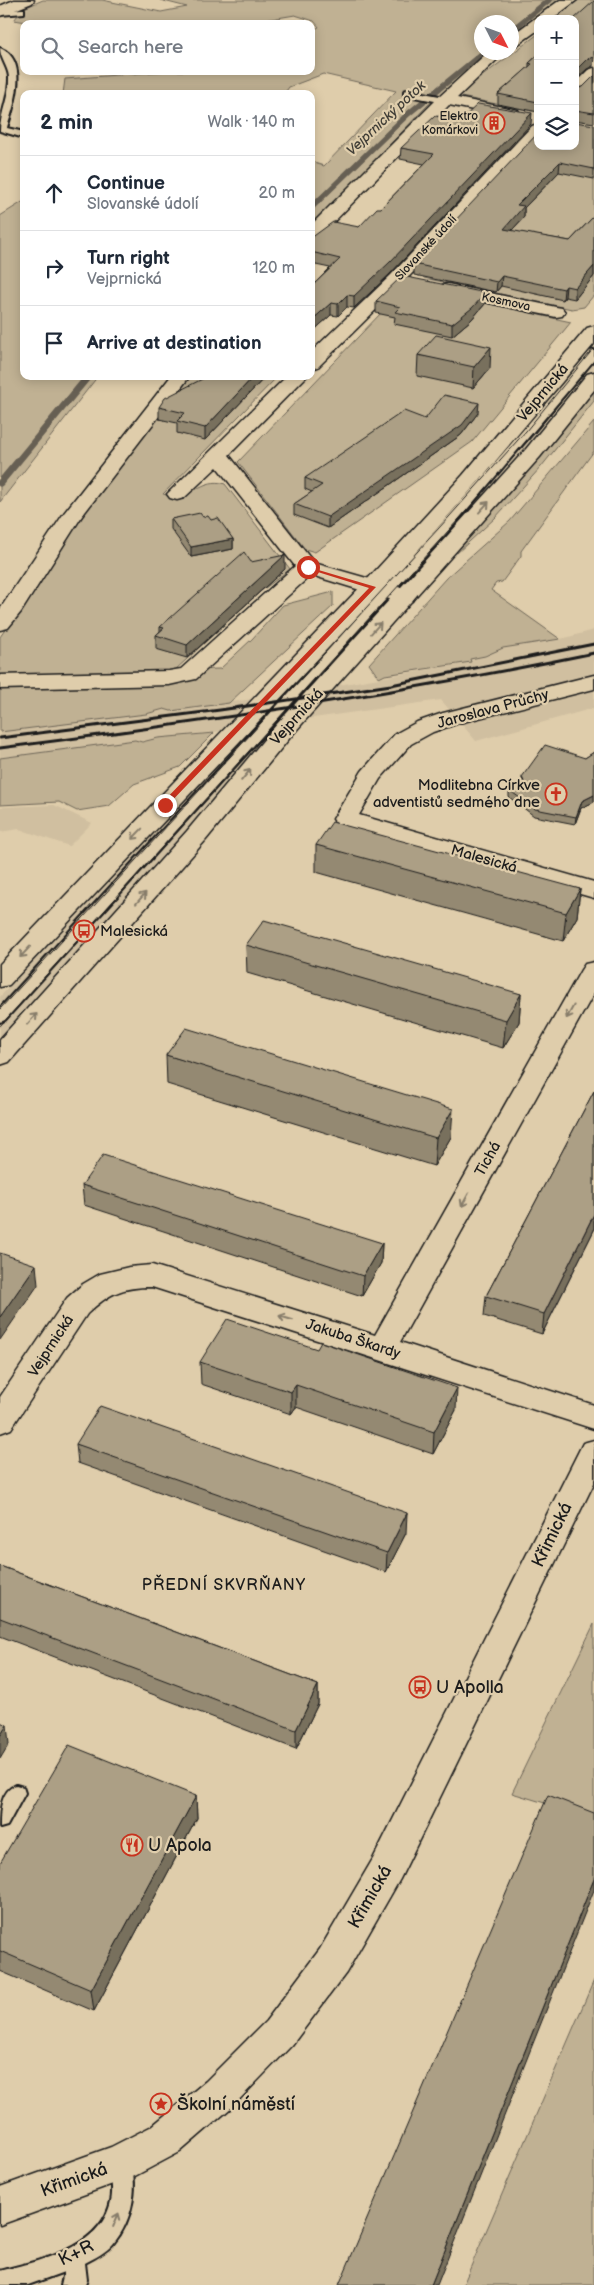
<!DOCTYPE html>
<html lang="en">
<head>
<meta charset="utf-8">
<style>
	:root { --surface:#fff; --page:#f2f2f3; --text:#1f2937; --muted:#747a83; --line:#e0e1e3 }
	body { margin:0; font-family:"Balsamiq Sans",sans-serif; background:var(--page); color:var(--text) }
	.controls { position:absolute; right:15px; top:15px; display:grid; overflow:hidden; border-radius:10px; box-shadow:0 2px 12px #0003 }
	.controls button { width:45px; height:45px; display:grid; place-items:center; padding:0; border:0; border-bottom:1px solid var(--line); background:var(--surface); color:var(--text); font:25px sans-serif }
	.compass { position:absolute; left:474px; top:15px; width:45px; height:45px; border-radius:50%; background:var(--surface); box-shadow:0 2px 12px #0003; rotate:132deg }
	.stop { position:absolute; width:15px; height:15px; margin:-11px; border:4px solid #c8321e; border-radius:50%; background:#fff }
	.stop.end { background:#c8321e; border-color:#fff; box-shadow:0 1px 5px #0008 }
	.list { margin:0; padding:0; list-style:none }
	h2 { display:flex; justify-content:space-between; align-items:center; height:65px; margin:0; padding:0 20px; font-size:21px }
	h2 small { font-size:16px; font-weight:400; color:var(--muted) }
	.list li { display:grid; grid-template-columns:32px 1fr auto; gap:15px; align-items:center; box-sizing:border-box; height:75px; padding:0 20px; border-top:1px solid var(--line) }
	.list b { display:block; font-size:19px; white-space:nowrap }
	.list p { margin:0; font-size:16px; white-space:nowrap; color:var(--muted) }
	.list em { font-size:16px; font-style:normal; color:var(--muted) }
	.icon { flex:none; width:28px; height:28px; fill:none; stroke:currentColor; stroke-width:2; stroke-linecap:round; stroke-linejoin:round }
	.map { position:relative; flex:none; width:594px; height:2285px; overflow:hidden }
	.search { position:absolute; background:var(--surface); box-shadow:0 2px 12px #0003; left:20px; top:20px; width:295px; height:55px; display:flex; align-items:center; gap:12px; box-sizing:border-box; padding:0 18px; border-radius:10px; color:var(--muted); font-size:19px }
	.panel { position:absolute; background:var(--surface); box-shadow:0 2px 12px #0003; left:20px; top:90px; width:295px; height:290px; border-radius:10px }
	.map>svg:first-child { display:block }
	.built { fill:#d0bfa0 }
	.green { fill:#c0b193; stroke:#6e6658 }
	.lines { fill:none; stroke-linecap:round; stroke-linejoin:round }
	.stream-far1 { stroke:#665f52; stroke-width:5.5 }
	.stream { stroke:#665f52; stroke-width:7 }
	.lane-casing { stroke:#1c1c1c; stroke-width:4 }
	.street-casing { stroke:#1c1c1c; stroke-width:3 }
	.secondary-casing { stroke:#1c1c1c; stroke-width:3 }
	.lane { fill:#dfcdab; fill-rule:evenodd }
	.street { fill:#dfcdab; fill-rule:evenodd }
	.secondary { fill:#dfcdab; fill-rule:evenodd }
	.tram { stroke:#1c1c1c; stroke-width:1 }
	.rail { stroke:#1c1c1c; stroke-width:3 }
	.wall { fill:#948972; stroke:#1c1c1c }
	.shaded-wall { fill:#786f5d; stroke:#1c1c1c }
	.building { fill:#ac9f85; stroke:#1c1c1c }
	.oneway { stroke:#877d6b }
	.route { fill:#c8321e }
	.labels { text-anchor:middle; dominant-baseline:central; stroke-width:4.5; stroke-linejoin:round; paint-order:stroke }
	.far-poi-label { font-size:12px; fill:#1c1c1c; stroke:#dfcdab; text-anchor:end }
	.far-street-label { font-size:12px; fill:#1c1c1c; stroke:#dfcdab }
	.far-water-label { font-size:14px; font-style:italic; fill:#413e37; stroke:#dfcdab }
	.street-label { font-size:15px; fill:#1c1c1c; stroke:#dfcdab }
	.poi-label { font-size:15px; fill:#1c1c1c; stroke:#dfcdab; text-anchor:end }
	.neighbourhood-label { font-size:16px; letter-spacing:1px; fill:#1c1c1c; stroke:#dfcdab }
	.near-street-label { font-size:18px; fill:#1c1c1c; stroke:#dfcdab }
	.near-poi-label { font-size:18px; fill:#1c1c1c; stroke:#dfcdab; text-anchor:start }
</style>
</head>
<body>
<div class="map">
<svg width="594" height="2285" viewBox="0 0 594 2285">
	<rect width="100%" height="100%" fill="#dfcdab"/>
	<filter id="ink" filterUnits="userSpaceOnUse"><feTurbulence type="fractalNoise" baseFrequency=".02" numOctaves="2"/><feDisplacementMap in="SourceGraphic" scale="10" xChannelSelector="R" yChannelSelector="G"/><feConvolveMatrix kernelMatrix="1 2 1 2 8 2 1 2 1" color-interpolation-filters="sRGB"/></filter>
	<g filter="url(#ink)">
		<g class="built">
			<polygon points="594,339 594,369 556,415 405,589 384,582"/>
			<polygon points="371,596 392,602 316,689 471,662 470,659 485,656 503,648 565,638 594,630 594,708 476,741 441,700 285,722 0,1040 0,997 247,728 0,758 0,732 146,714 164,709 172,711 278,695"/>
			<polygon points="54,805 92,823 69,846 19,829 0,832 0,807"/>
		</g>
		<g class="green">
			<polygon points="43,0 102,0 161,12 187,7 160,0 559,0 512,37 512,22 482,22 482,52 492,53 428,105 311,226 311,162 324,166 396,91 323,74 289,87 284,94 63,94 65,79 170,71 311,71 311,31 319,27 314,21 295,15 242,24 39,24 14,20 24,8"/>
			<polygon points="576,0 594,0 594,56 575,19 554,19"/>
			<polygon points="538,34 538,110 532,111 456,96"/>
			<polygon points="594,139 594,295 584,307 572,309 424,278 419,273 575,146"/>
			<polygon points="24,201 24,376 98,376 0,502 0,216"/>
			<polygon points="407,286 571,322 472,442 315,552 305,549 238,462"/>
			<path d="M190 376H278L163 494 181 499C195 490 209 478 225 484L290 569 260 592 175 670 220 669 252 639 283 605 333 592V606L229 703 171 711 164 709 146 714 0 732V637L107 481Z"/>
			<polygon points="594,383 594,401 541,467 495,518 457,553 454,551"/>
			<polygon points="594,422 594,451 521,551 521,556 502,582 496,583 491,590 560,639 503,648 485,656 470,659 471,662 385,675 379,678 369,664 446,578 510,521"/>
			<polygon points="214,733 180,767 134,784 109,806 77,811 59,802 0,805 0,758 135,740 142,742 158,738"/>
			<polygon points="594,1624 594,1818 512,1793"/>
			<polygon points="594,1980 594,2285 463,2285"/>
		</g>
		<g class="lines">
			<g class="stream-far1">
				<polyline points="512,30 549,0"/>
				<polyline points="311,208 408,114 484,52"/>
				<polyline points="84,380 88,376"/>
			</g>
			<polyline class="stream" points="0,483 86,379"/>
			<g class="lane-casing">
				<g id="lane">
					<polygon points="21,9 24,9 24,13 0,15 0,11"/>
					<path d="M0 48C30 60 14 106 7 128L24 132V138L0 131C0 113 10 96 9 77 8 66 0 59 0 48Z"/>
					<polygon points="407,90 445,97 449,100 445,103 404,95 404,91"/>
					<path d="M594 350V360L454 525 5 1020 0 1022V1008C197 789 402 577 590 351Z"/>
					<path d="M16 1785 23 1787 25 1793 7 1826 0 1828C0 1812 0 1791 16 1785Z"/>
					<path d="M121 2153 128 2156C140 2183 133 2221 113 2244 106 2252 95 2258 85 2263L87 2280 85 2285H61L64 2272 28 2285H0V2271C40 2260 101 2249 111 2201 115 2186 107 2170 114 2156Z"/>
				</g>
			</g>
			<g class="street-casing">
				<g id="street">
					<polygon points="14,0 34,0 32,3 0,16 0,6"/>
					<polygon points="560,0 577,0 552,19 538,19 538,30 517,45 512,46 512,35"/>
					<polygon points="488,52 505,52 457,98 518,110 520,113 518,116 512,118 449,105 317,239 311,240 311,225 439,97"/>
					<polygon points="594,68 594,82 581,95 575,97 575,83 588,70"/>
					<polygon points="538,124 538,139 403,283 318,367 311,369 311,352 391,275 532,126"/>
					<polygon points="448,284 556,307 562,308 565,312 562,316 556,317 442,293 439,289 442,285"/>
					<polygon points="171,376 190,376 82,516 21,612 8,628 0,630 0,609 64,513"/>
					<polygon points="287,376 307,376 229,455 314,563 412,591 415,596 412,601 404,602 396,601 311,575 196,679 169,685 0,689 0,675 169,671 181,669 295,566 217,467 184,498 177,500 170,498 167,494"/>
					<polygon points="594,675 594,689 459,723 433,732 411,744 380,779 359,815 594,882 594,898 337,824 333,819 362,771 395,734 417,722 443,713"/>
					<path d="M594 962V993L400 1342 594 1405V1429L152 1287C122 1287 109 1293 87 1314L11 1429 0 1433V1397L67 1298 83 1284 100 1274 129 1267 152 1265 375 1335 581 970 585 964Z"/>
				</g>
			</g>
			<g class="secondary-casing">
				<g id="secondary">
					<polygon points="594,326 594,344 477,483 381,592 9,985 0,987 0,964 365,582 463,475 587,328"/>
					<polygon points="594,372 594,390 540,457 293,734 205,841 9,1062 0,1065 0,1039 187,831 277,724 526,449 587,374"/>
					<polygon points="594,1440 594,1483 400,1879 346,1973 292,2045 232,2107 180,2152 135,2176 0,2225 0,2187 111,2147 152,2126 206,2081 266,2021 320,1949 374,1857 583,1443"/>
				</g>
			</g>
			<use href="#lane" class="lane"/>
			<use href="#street" class="street"/>
			<use href="#secondary" class="secondary"/>
			<g class="tram">
				<polyline points="0,1009 449,517 526,431 594,348"/>
				<polyline points="0,1026 459,519 535,433 594,361"/>
			</g>
			<g class="rail">
				<polyline points="0,738 220,710 391,685 594,644"/>
				<path d="M0 748C199 723 397 694 594 653"/>
			</g>
		</g>
		<g class="wall">
			<polygon points="538,55 538,112 498,104 498,94 529,67 529,63"/>
			<polygon points="594,76 594,123 575,120 575,89 583,87"/>
			<polygon points="462,119 531,124 390,274 354,308 347,307 338,316 331,315 311,333 311,287 330,268 311,264 311,238 359,227 381,208 424,164 400,159 401,148"/>
			<polygon points="594,125 594,179 559,172 524,208 524,217 511,231 570,241 594,216 594,276 575,299 565,297 563,300 501,286 496,292 414,275 414,264"/>
			<polygon points="376,301 485,304 471,320 452,336 394,324 395,317 376,313"/>
			<polygon points="418,355 490,368 473,388 417,376"/>
			<polygon points="208,376 266,376 205,440 177,433 177,423 159,419 159,407"/>
			<polygon points="478,413 461,435 328,528 294,515 294,504 312,492 305,489 305,478 425,419"/>
			<polygon points="203,517 211,520 233,539 233,549 191,557 171,529 171,519"/>
			<polygon points="285,569 187,658 156,649 156,635 160,631 160,627"/>
			<polygon points="594,752 594,802 581,808 575,824 534,816 509,797 509,790 522,785 522,777 585,758"/>
			<polygon points="316,845 580,889 577,917 563,941 316,872"/>
			<polygon points="246,945 521,994 519,1022 503,1048 247,973"/>
			<polygon points="166,1055 451,1137 434,1166 167,1084"/>
			<polygon points="594,1091 594,1230 542,1334 484,1316 486,1296"/>
			<polygon points="82,1185 382,1243 381,1263 362,1296 84,1205"/>
			<polygon points="200,1362 456,1410 433,1454 296,1407 291,1414 201,1384"/>
			<polygon points="76,1444 406,1533 386,1572 78,1463"/>
			<polygon points="0,1566 318,1685 318,1704 296,1749 0,1636"/>
			<polygon points="196,1796 197,1818 94,2011 0,1971 0,1863"/>
		</g>
		<g class="shaded-wall">
			<polygon points="594,57 593,66 587,69 575,80 575,71 587,59"/>
			<polygon points="532,113 531,124 390,274 354,308 354,296"/>
			<polygon points="560,162 559,172 524,208 524,217 503,240 504,229 517,205"/>
			<polygon points="594,266 594,276 575,299 575,288"/>
			<polygon points="502,276 501,286 496,292 497,282"/>
			<polygon points="566,286 565,297 563,300 564,289"/>
			<polygon points="486,293 485,304 471,320 452,336 452,324"/>
			<polygon points="347,295 347,307 338,316 338,304"/>
			<polygon points="331,303 331,315 311,333 311,321"/>
			<polygon points="491,347 490,368 473,388 474,367"/>
			<polygon points="254,376 266,376 205,440 205,428"/>
			<polygon points="479,403 478,413 461,435 328,528 328,517"/>
			<polygon points="233,539 233,549 191,557 191,547"/>
			<polygon points="285,555 285,569 187,658 187,645"/>
			<polygon points="594,795 594,802 581,808 575,824 576,817 582,801"/>
			<polygon points="580,889 577,917 563,941 566,913"/>
			<polygon points="521,994 519,1022 503,1048 506,1020"/>
			<polygon points="453,1109 451,1137 434,1166 436,1138"/>
			<polygon points="594,1214 594,1230 542,1334 544,1314"/>
			<polygon points="382,1243 381,1263 362,1296 363,1276"/>
			<polygon points="36,1265 38,1285 0,1340 0,1317"/>
			<polygon points="296,1385 296,1407 291,1414 291,1392"/>
			<polygon points="457,1388 456,1410 433,1454 434,1432"/>
			<polygon points="407,1513 406,1533 386,1572 387,1553"/>
			<polygon points="318,1685 318,1704 296,1749 296,1730"/>
			<polygon points="7,1725 9,1744 0,1759 0,1736"/>
			<polygon points="196,1796 197,1818 94,2011 91,1990"/>
			<polygon points="594,1879 594,1890 437,2285 431,2285"/>
		</g>
		<g class="building">
			<polygon points="594,1 594,57 587,59 575,71 575,19 574,19"/>
			<polygon points="538,55 538,102 498,94 532,64 529,63"/>
			<polygon points="594,76 594,113 575,110 575,89 583,87"/>
			<polygon points="478,104 532,113 390,262 354,296 347,295 338,304 331,303 311,321 311,287 340,259 311,252 311,238 333,222 359,227 377,208 381,208 434,154 401,148 435,116 462,119"/>
			<polygon points="575,122 594,125 594,169 560,162 517,205 524,206 504,229 570,241 594,216 594,266 575,288 566,286 564,289 502,276 497,282 414,264 538,133 538,146 575,146"/>
			<polygon points="402,276 486,293 472,308 452,324 395,312 400,307 376,301"/>
			<polygon points="436,335 491,347 474,367 418,355"/>
			<polygon points="208,376 254,376 205,428 177,421 185,413 159,407 165,398"/>
			<polygon points="444,395 479,403 462,425 328,517 294,504 322,485 305,478 404,411 425,419"/>
			<polygon points="200,513 203,517 208,516 211,520 218,518 233,539 191,547 171,519"/>
			<polygon points="244,552 251,562 285,555 187,645 156,635 164,628 160,627"/>
			<polygon points="545,745 585,758 594,752 594,795 582,801 576,817 535,809 509,790 525,784 522,777"/>
			<polygon points="332,822 580,889 566,913 316,845"/>
			<polygon points="264,920 521,994 506,1020 246,945"/>
			<polygon points="186,1028 453,1109 436,1138 166,1055"/>
			<polygon points="594,1091 594,1214 544,1314 486,1296"/>
			<polygon points="103,1155 382,1243 363,1276 82,1185"/>
			<polygon points="0,1253 36,1265 0,1317"/>
			<polygon points="227,1319 317,1349 321,1342 457,1388 434,1432 296,1385 291,1392 200,1362"/>
			<polygon points="100,1406 407,1513 387,1553 76,1444"/>
			<polygon points="0,1566 318,1685 296,1730 0,1618"/>
			<polygon points="0,1722 7,1725 0,1736"/>
			<polygon points="69,1745 196,1796 91,1990 0,1951 0,1863"/>
			<polygon points="548,1795 594,1813 594,1879 431,2285 339,2285"/>
		</g>
		<defs><path id="oneway-shaft" d="M-6 0H5M1.5-3L5.5 0L1.5 3" fill="none" stroke-width="1.6" stroke-linecap="round" stroke-linejoin="round" transform="scale(1.25)"/></defs>
		<g class="oneway">
			<use href="#oneway-shaft" transform="translate(484 507) rotate(-48)"/>
			<use href="#oneway-shaft" transform="translate(376 628) rotate(-48)"/>
			<use href="#oneway-shaft" transform="translate(246 775) rotate(-50)"/>
			<use href="#oneway-shaft" transform="translate(137 834) rotate(134)"/>
			<use href="#oneway-shaft" transform="translate(141 898) rotate(-49)"/>
			<use href="#oneway-shaft" transform="translate(25 952) rotate(133)"/>
			<use href="#oneway-shaft" transform="translate(570 1012) rotate(119)"/>
			<use href="#oneway-shaft" transform="translate(32 1019) rotate(-48)"/>
			<use href="#oneway-shaft" transform="translate(465 1200) rotate(119)"/>
			<use href="#oneway-shaft" transform="translate(286 1318) rotate(-163)"/>
			<use href="#oneway-shaft" transform="translate(116 2220) rotate(-68)"/>
		</g>
	</g>
	<polygon class="route" points="305,566 376,587 167,806 162,806 162,803 369,588 305,568"/>
	<defs>
		<g id="building-ring" transform="scale(1.125)"><circle r="9.5" fill="#dfcdab" stroke="#c8321e" stroke-width="1.5"/><path d="M-4-6H4V6H1V3H-1V6H-4ZM-2.5-4.3h1.7v1.8h-1.7ZM.8-4.3h1.7v1.8H.8ZM-2.5-1h1.7V.8h-1.7ZM.8-1h1.7V.8H.8Z" fill="#c8321e"/></g>
		<g id="church-ring" transform="scale(1.125)"><circle r="9.5" fill="#dfcdab" stroke="#c8321e" stroke-width="1.5"/><path d="M-1.2-6h2.4v3.5h3.3v2.4h-3.3V6h-2.4V-.1h-3.3v-2.4h3.3Z" fill="#c8321e"/></g>
		<g id="bus-ring" transform="scale(1.125)"><circle r="9.5" fill="#dfcdab" stroke="#c8321e" stroke-width="1.5"/><path d="M-5-6H5V4H4V6H2V4H-2V6H-4V4H-5ZM-3.5-4V0h7V-4ZM-3.5 1.2v1.5H-2V1.2ZM2 1.2v1.5H3.5V1.2Z" fill="#c8321e"/></g>
		<g id="restaurant-ring" transform="scale(1.125)"><circle r="9.5" fill="#dfcdab" stroke="#c8321e" stroke-width="1.5"/><path d="M-5-6h1v4h1v-4h1v4h1v-4h1v5L-1.5 .5V6h-2V.5L-5-1ZM5-6V6H3V1.5H1.5Q1.5-4 5-6Z" fill="#c8321e"/></g>
		<g id="sight-ring" transform="scale(1.125)"><circle r="9.5" fill="#dfcdab" stroke="#c8321e" stroke-width="1.5"/><path d="M0-6L1.8-2.2L6-1.7L2.9 1.2L3.7 5.4L0 3.3L-3.7 5.4L-2.9 1.2L-6-1.7L-1.8-2.2Z" fill="#c8321e"/></g>
	</defs>
	<g fill-rule="evenodd">
		<use href="#building-ring" x="494" y="123"/>
		<use href="#church-ring" x="556" y="794"/>
		<use href="#bus-ring" x="84" y="931"/>
		<use href="#bus-ring" x="420" y="1687"/>
		<use href="#restaurant-ring" x="132" y="1845"/>
		<use href="#sight-ring" x="161" y="2104"/>
	</g>
	<g class="labels">
		<g class="far-poi-label">
			<text x="478" y="116">Elektro<tspan x="478" dy="14">Komárkovi</tspan></text>
		</g>
		<g class="far-street-label">
			<text transform="translate(426 248) rotate(-47)">Slovanské údolí</text>
			<text transform="translate(506 302) rotate(12)">Kosmova</text>
		</g>
		<g class="far-water-label">
			<text transform="translate(386 118) rotate(-43)">Vejprnický potok</text>
		</g>
		<g class="street-label">
			<text transform="translate(543 393) rotate(-50)">Vejprnická</text>
			<text transform="translate(493 709) rotate(-15)">Jaroslava Průchy</text>
			<text transform="translate(297 717) rotate(-48)">Vejprnická</text>
			<text transform="translate(484 859) rotate(16)">Malesická</text>
			<text transform="translate(488 1159) rotate(-61)">Tichá</text>
			<text transform="translate(353 1339) rotate(18)">Jakuba Škardy</text>
			<text transform="translate(51 1346) rotate(-57)">Vejprnická</text>
		</g>
		<g class="poi-label">
			<text x="540" y="785">Modlitebna Církve<tspan x="540" dy="17">adventistů sedmého dne</tspan></text>
			<text x="100" y="931" text-anchor="start">Malesická</text>
		</g>
		<g class="neighbourhood-label">
			<text x="224" y="1585">PŘEDNÍ SKVRŇANY</text>
		</g>
		<g class="near-street-label">
			<text transform="translate(552 1535) rotate(-64)">Křimická</text>
			<text transform="translate(370 1897) rotate(-60)">Křimická</text>
			<text transform="translate(74 2180) rotate(-20)">Křimická</text>
			<text transform="translate(76 2253) rotate(-26)">K+R</text>
		</g>
		<g class="near-poi-label">
			<text x="436" y="1687">U Apolla</text>
			<text x="148" y="1845">U Apola</text>
			<text x="177" y="2104">Školní náměstí</text>
		</g>
	</g>
</svg>
<div class="controls">
<button>+</button>
<button>−</button>
<button><svg class="icon" aria-label="layers" viewBox="0 0 24 24"><path d="M12 4l9 5-9 5-9-5zM3 14l9 5 9-5"/></svg></button>
</div>
<svg class="compass" viewBox="-18 -18 36 36"><path d="M0-13l5 13h-10z" fill="#e53935"/><path d="M0 13l5-13h-10z" fill="#747a83"/></svg>
<div class="stop" style="left:308px;top:567px"></div>
<div class="stop end" style="left:165px;top:805px"></div>
<div class="search"><svg class="icon" aria-label="search" viewBox="0 0 24 24"><circle cx="10" cy="10" r="6"/><path d="M15 15l6 6"/></svg>Search here</div>
<section class="panel">
<h2>2 min<small>Walk · 140 m</small></h2>
<ul class="list">
<li><svg class="icon" aria-label="ahead" viewBox="0 0 24 24"><path d="M12 20V5M6 11l6-6 6 6"/></svg><div><b>Continue</b><p>Slovanské údolí</p></div><em>20 m</em></li>
<li><svg class="icon" aria-label="right" viewBox="0 0 24 24"><path d="M7 20v-9h11M14 6l5 5-5 5"/></svg><div><b>Turn right</b><p>Vejprnická</p></div><em>120 m</em></li>
<li><svg class="icon" aria-label="arrive" viewBox="0 0 24 24"><path d="M6 21V4h12l-3 4 3 4H6"/></svg><div><b>Arrive at destination</b></div></li>
</ul>
</section>
</div>
</body>
</html>
